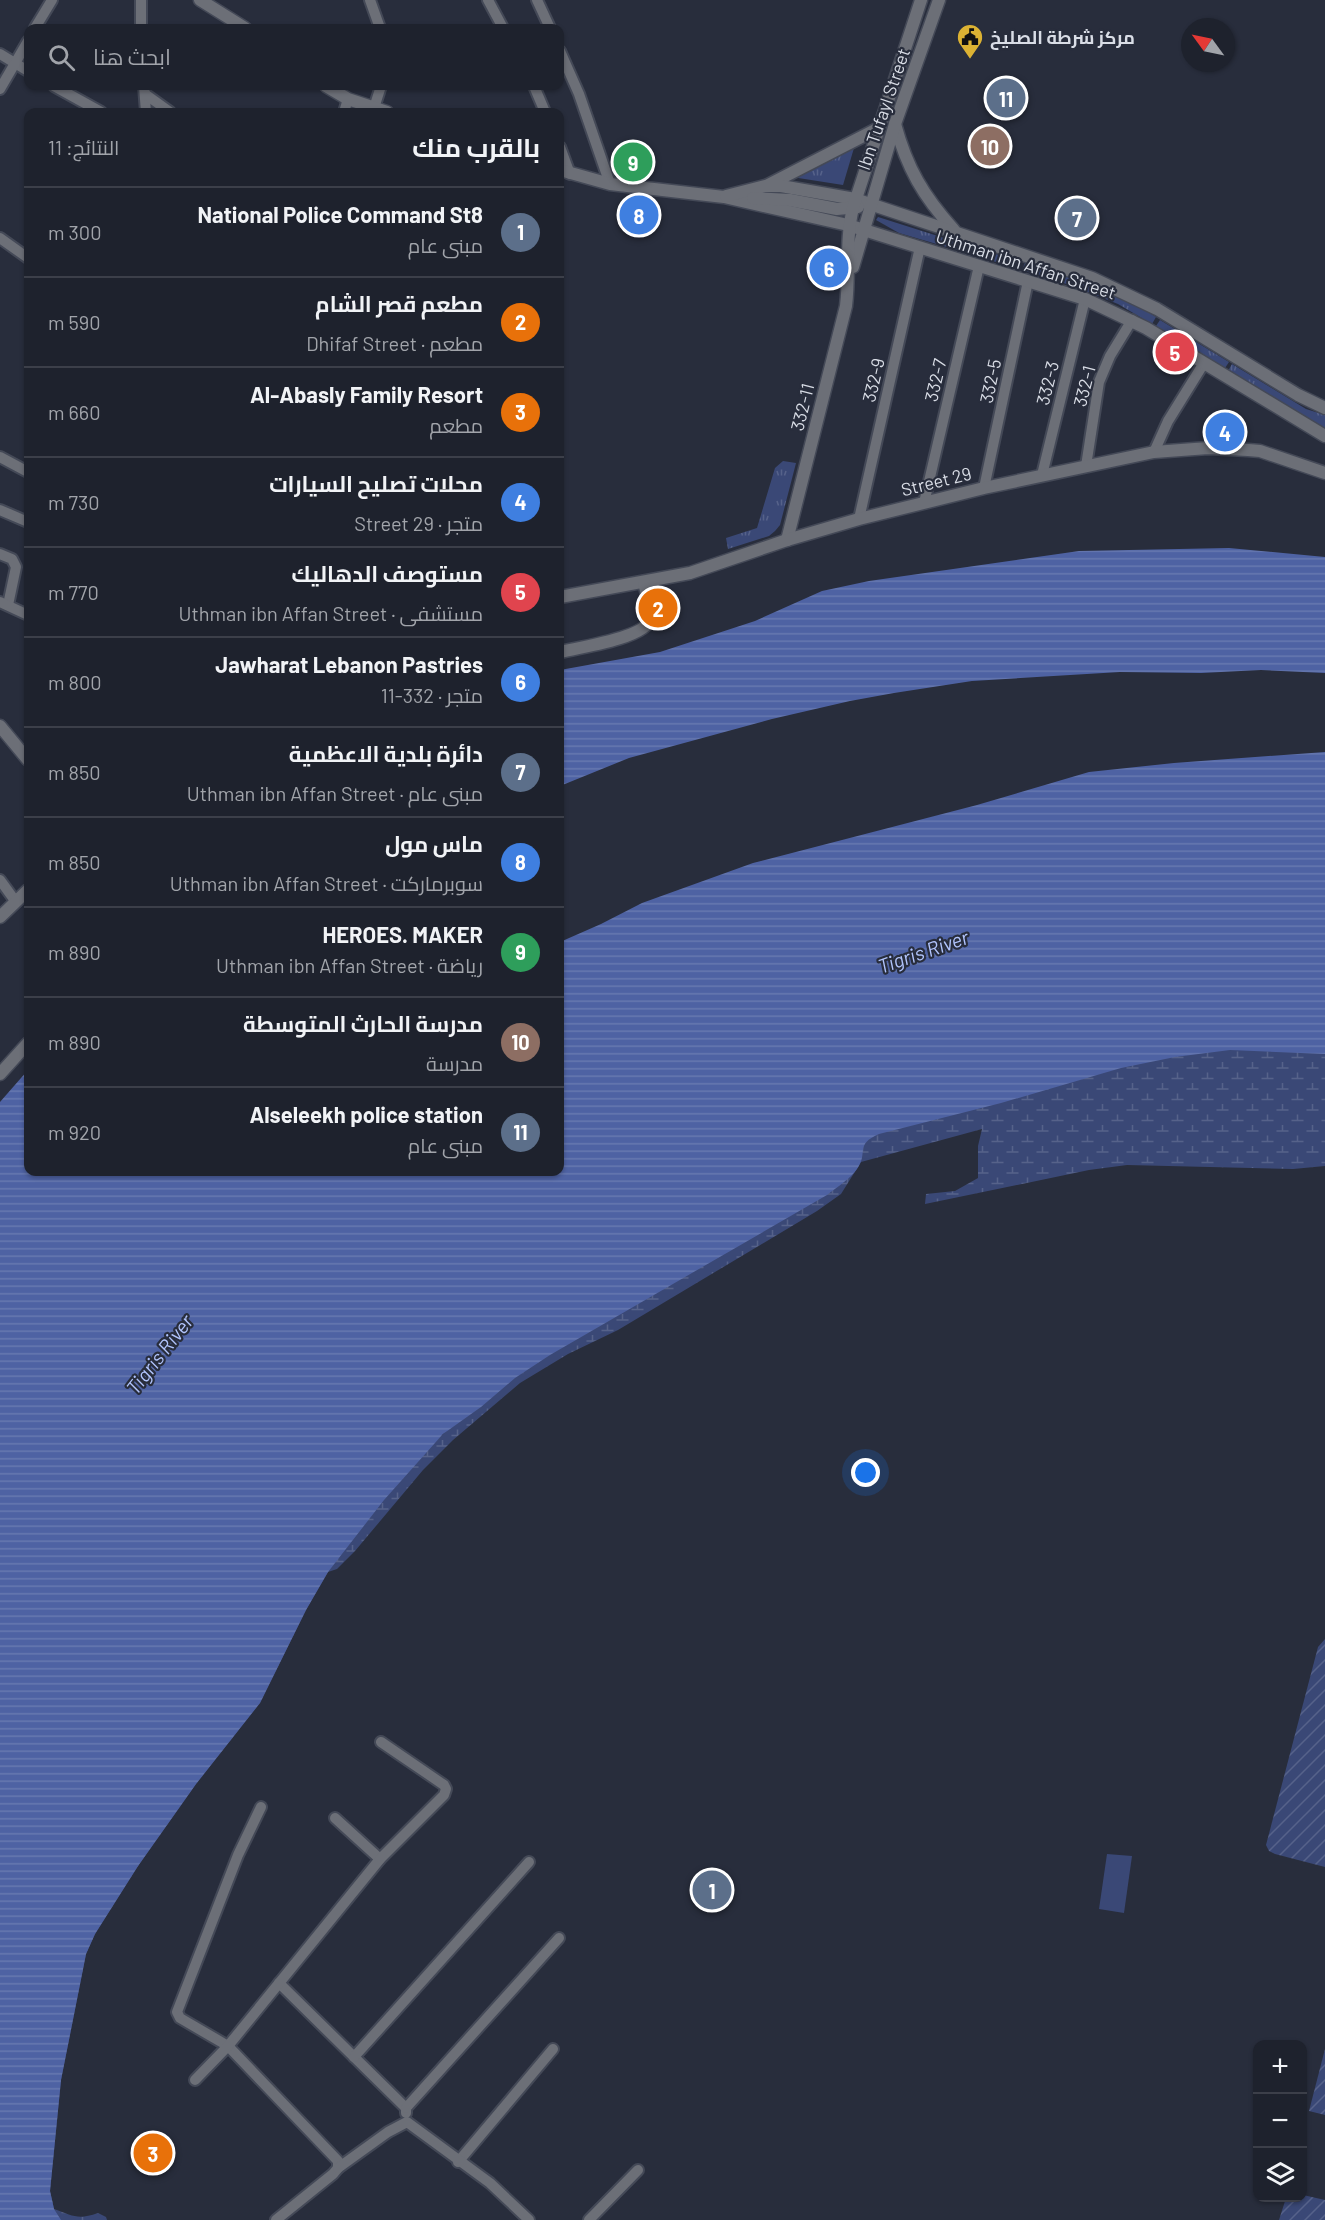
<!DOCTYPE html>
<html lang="ar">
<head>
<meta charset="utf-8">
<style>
	:root { --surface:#1e222d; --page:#2b2f39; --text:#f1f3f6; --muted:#a1a4aa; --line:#3c3f49; --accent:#dcb233 }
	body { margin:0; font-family:Barlow,Cairo,sans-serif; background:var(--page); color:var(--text); direction:rtl }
	.controls { position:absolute; right:18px; bottom:18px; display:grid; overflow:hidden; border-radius:12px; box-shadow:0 2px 4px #0004 }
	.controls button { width:54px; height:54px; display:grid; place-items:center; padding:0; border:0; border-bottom:2px solid var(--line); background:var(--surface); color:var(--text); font:30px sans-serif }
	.compass { position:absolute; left:1181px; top:18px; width:54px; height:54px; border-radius:50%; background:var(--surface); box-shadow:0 2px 4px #0004; rotate:303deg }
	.you { position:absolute; left:866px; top:1473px; width:21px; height:21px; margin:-15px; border:4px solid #fff; border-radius:50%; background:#1a73e8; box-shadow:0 0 0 9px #1a73e833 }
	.badge { display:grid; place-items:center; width:39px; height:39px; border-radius:50%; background:var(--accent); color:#fff; font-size:20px; font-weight:700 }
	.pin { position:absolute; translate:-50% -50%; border:3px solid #fff; box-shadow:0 2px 6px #0006 }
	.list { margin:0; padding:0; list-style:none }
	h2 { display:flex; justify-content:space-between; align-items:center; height:78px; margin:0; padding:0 24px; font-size:26px }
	h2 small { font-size:20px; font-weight:400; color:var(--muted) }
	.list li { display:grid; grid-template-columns:39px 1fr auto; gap:18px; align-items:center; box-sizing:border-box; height:90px; padding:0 24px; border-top:2px solid var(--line) }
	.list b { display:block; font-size:22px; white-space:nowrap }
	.list p { margin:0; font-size:20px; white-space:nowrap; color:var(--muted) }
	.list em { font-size:20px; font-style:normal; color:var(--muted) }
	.icon { flex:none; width:33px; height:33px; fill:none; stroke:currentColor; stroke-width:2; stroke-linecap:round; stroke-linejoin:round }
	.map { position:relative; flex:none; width:1325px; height:2220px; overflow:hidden; direction:ltr }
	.search { position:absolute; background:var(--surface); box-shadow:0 2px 4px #0004; left:24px; top:24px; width:540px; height:66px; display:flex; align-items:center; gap:15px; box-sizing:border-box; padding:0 21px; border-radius:12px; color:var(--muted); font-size:22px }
	.panel { position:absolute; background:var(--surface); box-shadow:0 2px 4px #0004; left:24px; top:108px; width:540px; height:1068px; border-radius:12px; direction:rtl }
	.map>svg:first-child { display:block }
	.grass { fill:url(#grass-tufts) }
	.wetland { fill:url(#wetland-marsh) }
	.garden { fill:url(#garden-furrows) }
	.pitch { fill:#3a4876 }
	.water { fill:url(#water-rules) }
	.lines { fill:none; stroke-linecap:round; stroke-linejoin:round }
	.minor-casing { stroke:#444957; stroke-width:14 }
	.tertiary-casing { stroke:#444957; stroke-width:15 }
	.minor { stroke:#6c6f77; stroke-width:10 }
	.tertiary { stroke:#6c6f77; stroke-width:12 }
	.labels { text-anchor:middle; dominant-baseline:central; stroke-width:4.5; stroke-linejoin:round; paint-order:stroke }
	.poi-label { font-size:18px; font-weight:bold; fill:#d9dde6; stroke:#282d3c; text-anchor:start }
	.street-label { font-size:18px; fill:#d9dde6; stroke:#282d3c }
	.water-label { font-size:20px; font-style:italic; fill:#b1c4fc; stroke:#282d3c }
</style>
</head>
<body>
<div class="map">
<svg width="1325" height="2220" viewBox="0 0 1325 2220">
	<defs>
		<pattern id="grass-tufts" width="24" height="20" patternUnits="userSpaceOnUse" patternTransform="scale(1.5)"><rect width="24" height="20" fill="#3a4876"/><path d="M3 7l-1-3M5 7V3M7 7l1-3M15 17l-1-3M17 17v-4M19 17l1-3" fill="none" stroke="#56628a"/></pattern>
		<pattern id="wetland-marsh" width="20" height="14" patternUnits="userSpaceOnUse" patternTransform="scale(1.5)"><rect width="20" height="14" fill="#3a4876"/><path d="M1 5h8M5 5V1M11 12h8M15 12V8" fill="none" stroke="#56628a"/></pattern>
		<pattern id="garden-furrows" width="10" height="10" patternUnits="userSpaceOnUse" patternTransform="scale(1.5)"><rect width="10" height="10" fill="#3a4876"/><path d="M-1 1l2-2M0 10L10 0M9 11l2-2" fill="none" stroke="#56628a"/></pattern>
		<pattern id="water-rules" width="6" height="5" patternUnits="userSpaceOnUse" patternTransform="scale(1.5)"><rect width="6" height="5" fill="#4e62a3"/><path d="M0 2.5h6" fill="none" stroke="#6778b0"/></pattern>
	</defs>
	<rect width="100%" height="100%" fill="#282d3c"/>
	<g class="grass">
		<polygon points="854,148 843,185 792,177 794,175"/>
		<polygon points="878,217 966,245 964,252 899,233 876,220"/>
		<polygon points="969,246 1022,262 1019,269 967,253"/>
		<polygon points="1025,263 1076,279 1073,286 1022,270"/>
		<polygon points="1079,280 1134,303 1156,317 1152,324 1118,304 1076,287"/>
		<polygon points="1160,320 1229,362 1225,368 1156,326"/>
		<polygon points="1232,364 1306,409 1325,415 1325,429 1228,371"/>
		<polygon points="783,461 796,463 780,525 775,531 769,536 728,549 726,538 757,528 775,468"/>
	</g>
	<path class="wetland" d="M1325 1032V1166L1293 1169 1127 1165 1089 1170 925 1204 926 1194 955 1191 978 1178V1146L982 1129 861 1162 841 1194 817 1211 618 1330 568 1354 520 1383 453 1440 423 1470 355 1551 337 1569 328 1572 306 1610 260 1703 196 1784 138 1866 95 1934 86 1954 61 2080 50 2191 54 2209C73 2216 78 2220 98 2213L106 2217 107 2220H43L75 1951 311 1555 486 1395 820 1153 1008 1083Z"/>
	<g class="garden">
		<polygon points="1325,1639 1325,1867 1275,1854 1269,1851 1266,1845 1318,1647"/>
		<polygon points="1325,2049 1325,2115 1309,2111"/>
		<polygon points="1303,2195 1325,2200 1325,2220 1279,2220 1286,2198 1302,2198"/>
	</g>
	<polygon class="pitch" points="1107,1854 1132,1856 1124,1913 1099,1909"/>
	<g class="water">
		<polygon points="1229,548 1325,557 1325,673 1261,670 1201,673 1120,672 972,681 894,693 850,701 772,719 629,758 560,786 560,670 660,652 755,621 822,591 869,581 1079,551"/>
		<path d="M1325 752V1054L1230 1050 1175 1057 1121 1068 1001 1103 879 1134C854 1145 869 1152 857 1169 850 1179 837 1187 827 1195L550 1355 515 1378 481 1407 443 1434 384 1500 328 1572 306 1610 260 1703 196 1784 138 1866 95 1934 86 1954 61 2080 50 2191 54 2209 61 2220H0V1102L28 1070V1172H560V942L601 924 642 903 753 863 977 805 1089 772 1174 763Z"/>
	</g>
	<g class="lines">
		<g class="minor-casing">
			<g id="minor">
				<polyline points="370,0 380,28"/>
				<polyline points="488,0 503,28"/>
				<polyline points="537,0 550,28"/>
				<polyline points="35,28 52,0"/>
				<polyline points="141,28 141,0"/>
				<polyline points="560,51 579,94 610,184"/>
				<polyline points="0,54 28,71"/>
				<polyline points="54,86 101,112"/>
				<polyline points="144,86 146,112"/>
				<polyline points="534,86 545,112"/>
				<polyline points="0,89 28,41"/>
				<polyline points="145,94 170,112"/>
				<polyline points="374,108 381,86"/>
				<polyline points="344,112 348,99"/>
				<polyline points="560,147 570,174"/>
				<polyline points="0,238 28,258"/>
				<polyline points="1154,452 1168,421 1204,363"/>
				<polyline points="0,457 28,472"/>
				<polyline points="1086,466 1099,382 1110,356 1132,320"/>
				<polyline points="1042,475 1085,299"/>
				<polyline points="984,488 1028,281"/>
				<polyline points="924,503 979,266"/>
				<polyline points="0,510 28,522"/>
				<polyline points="859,519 920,247"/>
				<polyline points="0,554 12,559 16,567 8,605"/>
				<polyline points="0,602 28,615"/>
				<polyline points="0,880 16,902"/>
				<polyline points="261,1807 238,1855 177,2012 180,2018 228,2046 338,2161 338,2168 333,2174 276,2220"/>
				<polyline points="335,1818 380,1859"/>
				<polyline points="279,1983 406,2108 406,2113"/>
				<polyline points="354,2057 529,1862"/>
				<polyline points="195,2080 228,2046 380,1859 444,1795 446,1789 444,1785 381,1742"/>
				<polyline points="406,2108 559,1938"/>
				<polyline points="458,2162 553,2049"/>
				<polyline points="338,2168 388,2132 407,2122 490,2183 529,2220"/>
				<polyline points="589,2220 638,2170"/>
			</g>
		</g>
		<g class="tertiary-casing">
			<g id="tertiary">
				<polyline points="200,0 245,28"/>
				<polyline points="326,86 348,99 387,112"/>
				<path d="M895 124C907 168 923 196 954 230"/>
				<polyline points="560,170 610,184 724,197 848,225 1085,299 1146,328 1325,436"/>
				<polyline points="768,185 879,128"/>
				<polyline points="726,196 765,186 781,186 855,199 1092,278 1157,309 1298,395 1325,408"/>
				<polyline points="753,198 790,200 837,209 858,207"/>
				<polyline points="853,267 895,124 939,0"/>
				<path d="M787 540 846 306C850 273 845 240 853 208L921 0"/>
				<polyline points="560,597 690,573 787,540 859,519 984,488 1154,452 1208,448 1248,450 1260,451 1325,473"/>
				<path d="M560 652C577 648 646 638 650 619 652 608 646 593 644 582"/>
				<polyline points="0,726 28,760"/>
				<polyline points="0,917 28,890"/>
				<polyline points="0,1074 28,1043"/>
			</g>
		</g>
		<use href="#minor" class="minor"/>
		<use href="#tertiary" class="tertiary"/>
	</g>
	<defs>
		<g id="civic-pin" transform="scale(1.35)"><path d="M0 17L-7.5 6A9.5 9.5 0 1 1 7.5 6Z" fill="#dcb233" stroke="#282d3c"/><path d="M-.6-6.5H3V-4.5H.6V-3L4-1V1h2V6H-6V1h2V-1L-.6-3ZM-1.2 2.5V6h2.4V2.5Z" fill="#111"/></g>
	</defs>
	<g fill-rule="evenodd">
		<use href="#civic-pin" x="970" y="37"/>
	</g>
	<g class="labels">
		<g class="poi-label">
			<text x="990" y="37">مركز شرطة الصليخ</text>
		</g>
		<g class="street-label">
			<text transform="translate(883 109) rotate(-71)">Ibn Tufayl Street</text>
			<text transform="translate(1026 264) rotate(18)">Uthman ibn Affan Street</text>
			<text transform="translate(873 380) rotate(-77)">332-9</text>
			<text transform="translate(935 380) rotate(-77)">332-7</text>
			<text transform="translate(990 381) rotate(-78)">332-5</text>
			<text transform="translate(1047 383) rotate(-76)">332-3</text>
			<text transform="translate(1084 386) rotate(-76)">332-1</text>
			<text transform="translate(802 407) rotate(-76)">332-11</text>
			<text transform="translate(936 481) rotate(-14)">Street 29</text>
		</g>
		<g class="water-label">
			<text transform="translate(923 951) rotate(-19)">Tigris River</text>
			<text transform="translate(159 1354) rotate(-52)">Tigris River</text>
		</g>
	</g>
</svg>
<div class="controls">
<button>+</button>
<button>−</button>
<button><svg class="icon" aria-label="layers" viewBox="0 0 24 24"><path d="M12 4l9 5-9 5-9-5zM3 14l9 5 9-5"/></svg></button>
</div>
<svg class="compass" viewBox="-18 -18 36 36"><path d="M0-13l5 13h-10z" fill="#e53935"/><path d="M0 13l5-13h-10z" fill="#a1a4aa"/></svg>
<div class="you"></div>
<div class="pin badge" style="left:712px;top:1890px;background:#5c6f8a">1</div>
<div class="pin badge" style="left:658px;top:608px;background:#e8710a">2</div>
<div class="pin badge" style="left:153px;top:2153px;background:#e8710a">3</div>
<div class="pin badge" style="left:1225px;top:432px;background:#3f7fe0">4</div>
<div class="pin badge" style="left:1175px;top:352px;background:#e0444e">5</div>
<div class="pin badge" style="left:829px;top:268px;background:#3f7fe0">6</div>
<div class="pin badge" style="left:1077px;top:218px;background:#5c6f8a">7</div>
<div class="pin badge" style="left:639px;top:215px;background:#3f7fe0">8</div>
<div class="pin badge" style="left:633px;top:162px;background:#2e9e5b">9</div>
<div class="pin badge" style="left:990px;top:146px;background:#8d6e63">10</div>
<div class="pin badge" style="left:1006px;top:98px;background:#5c6f8a">11</div>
<div class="search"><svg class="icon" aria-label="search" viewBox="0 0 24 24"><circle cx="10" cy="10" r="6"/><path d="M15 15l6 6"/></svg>ابحث هنا</div>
<section class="panel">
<h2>بالقرب منك<small>النتائج: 11</small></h2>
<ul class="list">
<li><span class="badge" style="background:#5c6f8a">1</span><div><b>National Police Command St8</b><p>مبنى عام</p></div><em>300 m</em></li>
<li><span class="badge" style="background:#e8710a">2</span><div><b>مطعم قصر الشام</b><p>مطعم · Dhifaf Street</p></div><em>590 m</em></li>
<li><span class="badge" style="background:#e8710a">3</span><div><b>Al-Abasly Family Resort</b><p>مطعم</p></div><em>660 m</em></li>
<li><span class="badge" style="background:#3f7fe0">4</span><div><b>محلات تصليح السيارات</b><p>متجر · Street 29</p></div><em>730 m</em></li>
<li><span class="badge" style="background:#e0444e">5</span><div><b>مستوصف الدهاليك</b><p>مستشفى · Uthman ibn Affan Street</p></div><em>770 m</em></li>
<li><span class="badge" style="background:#3f7fe0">6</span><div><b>Jawharat Lebanon Pastries</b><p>متجر · 332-11</p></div><em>800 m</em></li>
<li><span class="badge" style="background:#5c6f8a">7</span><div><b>دائرة بلدية الاعظمية</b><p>مبنى عام · Uthman ibn Affan Street</p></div><em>850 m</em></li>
<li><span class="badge" style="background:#3f7fe0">8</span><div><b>ماس مول</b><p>سوبرماركت · Uthman ibn Affan Street</p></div><em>850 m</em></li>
<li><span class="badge" style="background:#2e9e5b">9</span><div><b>HEROES. MAKER</b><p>رياضة · Uthman ibn Affan Street</p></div><em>890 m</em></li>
<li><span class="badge" style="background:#8d6e63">10</span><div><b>مدرسة الحارث المتوسطة</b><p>مدرسة</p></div><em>890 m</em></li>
<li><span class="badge" style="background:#5c6f8a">11</span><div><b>Alseleekh police station</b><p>مبنى عام</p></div><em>920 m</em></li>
</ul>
</section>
</div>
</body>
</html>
